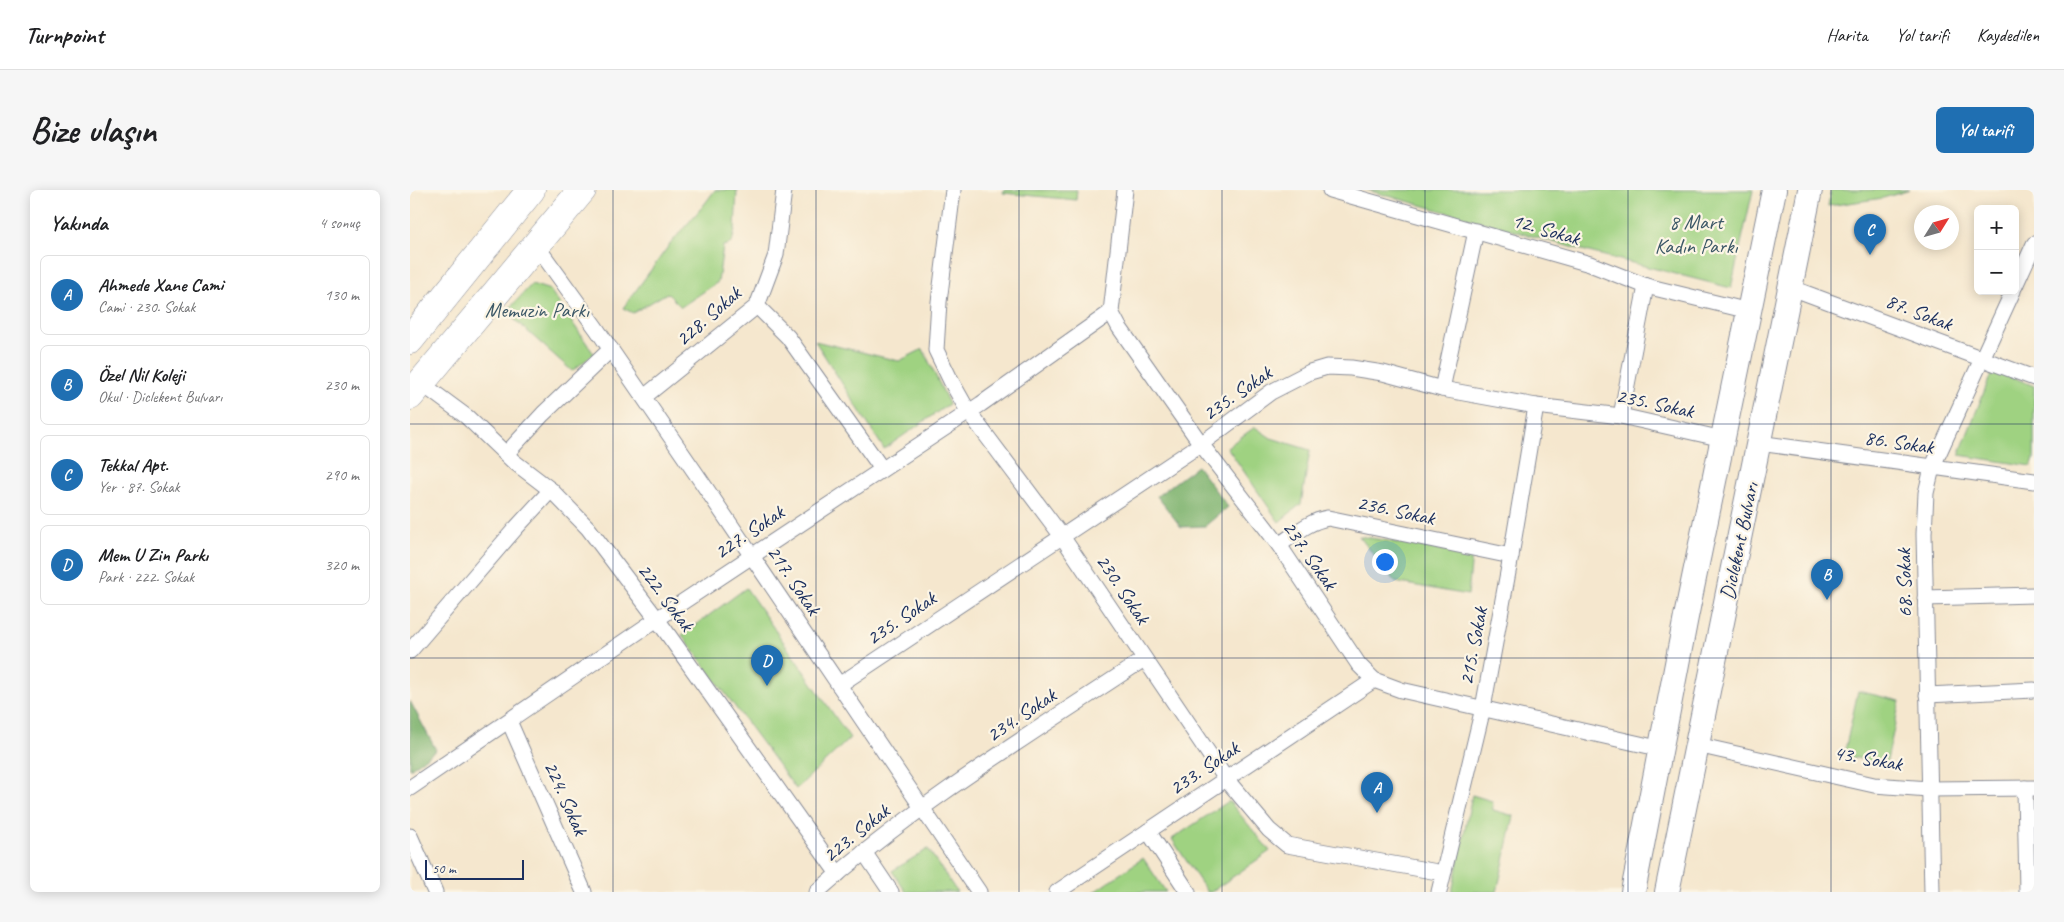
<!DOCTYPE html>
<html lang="tr">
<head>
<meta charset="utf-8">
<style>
	:root { --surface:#fff; --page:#f6f6f6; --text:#202124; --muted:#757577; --line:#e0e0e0; --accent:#1f6fb2 }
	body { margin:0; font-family:Caveat,sans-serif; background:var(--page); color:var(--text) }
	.controls { position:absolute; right:15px; top:15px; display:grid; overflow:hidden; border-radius:8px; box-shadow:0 2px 12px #0003 }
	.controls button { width:45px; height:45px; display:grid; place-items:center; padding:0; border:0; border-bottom:1px solid var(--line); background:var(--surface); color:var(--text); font:25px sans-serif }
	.compass { position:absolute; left:1504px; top:15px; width:45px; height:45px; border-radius:50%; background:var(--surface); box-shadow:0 2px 12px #0003; rotate:53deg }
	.scale { position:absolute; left:15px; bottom:12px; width:99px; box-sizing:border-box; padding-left:5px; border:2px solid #1b2f5e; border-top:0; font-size:14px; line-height:18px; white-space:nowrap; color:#1b2f5e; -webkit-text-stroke:4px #fcf5e5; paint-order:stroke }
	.you { position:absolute; left:974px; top:371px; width:18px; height:18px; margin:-12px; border:4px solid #fff; border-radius:50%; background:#1a73e8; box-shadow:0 0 0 8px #1a73e833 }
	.badge { display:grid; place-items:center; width:32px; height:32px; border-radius:50%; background:var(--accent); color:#fff; font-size:16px; font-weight:700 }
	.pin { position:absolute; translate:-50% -41px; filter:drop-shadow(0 1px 2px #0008) }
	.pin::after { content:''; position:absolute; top:26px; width:18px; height:15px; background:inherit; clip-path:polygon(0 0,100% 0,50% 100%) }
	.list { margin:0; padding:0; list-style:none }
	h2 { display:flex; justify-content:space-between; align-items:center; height:65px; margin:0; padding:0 20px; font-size:21px }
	h2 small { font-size:16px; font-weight:400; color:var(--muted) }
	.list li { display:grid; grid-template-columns:32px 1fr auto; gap:15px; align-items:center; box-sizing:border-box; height:80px; margin:0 10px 10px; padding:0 10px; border:1px solid var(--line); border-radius:8px }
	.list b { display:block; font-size:19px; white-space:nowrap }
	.list p { margin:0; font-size:16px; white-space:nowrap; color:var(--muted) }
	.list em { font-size:16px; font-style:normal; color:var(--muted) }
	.map { position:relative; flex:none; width:1624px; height:702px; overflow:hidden; border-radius:8px }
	header { display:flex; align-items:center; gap:30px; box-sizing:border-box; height:70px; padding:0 25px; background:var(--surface); border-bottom:1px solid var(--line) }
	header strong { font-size:24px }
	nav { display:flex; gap:28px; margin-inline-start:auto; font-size:18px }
	.intro { display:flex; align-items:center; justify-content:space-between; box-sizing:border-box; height:120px; padding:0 30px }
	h1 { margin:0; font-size:35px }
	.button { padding:12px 22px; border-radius:8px; background:var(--accent); color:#fff; font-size:18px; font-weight:700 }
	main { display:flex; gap:30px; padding:0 30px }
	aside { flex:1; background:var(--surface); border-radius:8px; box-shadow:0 2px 12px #0003 }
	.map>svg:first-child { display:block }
	.green { fill:#9fd281; stroke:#5d8070 }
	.forest { fill:#7fb46f; stroke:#4d7266 }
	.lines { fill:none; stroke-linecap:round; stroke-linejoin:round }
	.street-casing { stroke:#888b96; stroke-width:17 }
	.primary-casing { stroke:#888b96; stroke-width:26 }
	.highway-casing { stroke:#888b96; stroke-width:29 }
	.street { stroke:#fff; stroke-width:15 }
	.primary { stroke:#fff; stroke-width:24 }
	.highway { stroke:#fff; stroke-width:28 }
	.grid { fill:none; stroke:#1b2f5e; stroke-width:1; stroke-opacity:0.55 }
	.labels { text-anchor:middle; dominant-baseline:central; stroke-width:4.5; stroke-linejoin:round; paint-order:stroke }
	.park-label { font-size:21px; fill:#3c5867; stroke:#fcf5e5 }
	.street-label { font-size:21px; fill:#1b2f5e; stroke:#fcf5e5 }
</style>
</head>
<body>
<header>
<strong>Turnpoint</strong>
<nav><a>Harita</a><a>Yol tarifi</a><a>Kaydedilen</a></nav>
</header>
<div class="intro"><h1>Bize ulaşın</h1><a class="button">Yol tarifi</a></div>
<main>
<aside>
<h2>Yakında<small>4 sonuç</small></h2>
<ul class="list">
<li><span class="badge">A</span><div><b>Ahmede Xane Cami</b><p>Cami · 230. Sokak</p></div><em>130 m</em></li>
<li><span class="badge">B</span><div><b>Özel Nil Koleji</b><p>Okul · Diclekent Bulvarı</p></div><em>230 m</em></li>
<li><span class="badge">C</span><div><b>Tekkal Apt.</b><p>Yer · 87. Sokak</p></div><em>290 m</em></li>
<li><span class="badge">D</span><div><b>Mem U Zin Parkı</b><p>Park · 222. Sokak</p></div><em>320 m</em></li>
</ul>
</aside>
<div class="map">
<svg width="1624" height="702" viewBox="0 0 1624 702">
	<rect width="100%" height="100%" fill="#fcf5e5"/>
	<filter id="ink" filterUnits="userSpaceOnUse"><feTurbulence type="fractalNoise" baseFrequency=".02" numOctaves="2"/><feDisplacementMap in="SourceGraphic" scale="10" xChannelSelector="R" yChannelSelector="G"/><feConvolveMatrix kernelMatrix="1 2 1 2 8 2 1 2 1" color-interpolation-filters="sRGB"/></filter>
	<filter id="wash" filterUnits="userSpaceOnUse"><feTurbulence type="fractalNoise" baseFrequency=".0096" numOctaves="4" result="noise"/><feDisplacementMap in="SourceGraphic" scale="20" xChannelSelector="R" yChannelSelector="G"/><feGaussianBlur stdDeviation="1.12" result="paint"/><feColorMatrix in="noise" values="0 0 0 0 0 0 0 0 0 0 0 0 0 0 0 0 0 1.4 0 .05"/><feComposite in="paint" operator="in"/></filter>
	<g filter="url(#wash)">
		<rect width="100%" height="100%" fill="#f5e7ce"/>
		<g class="green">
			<polygon points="305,0 327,0 325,39 322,53 313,56 308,92 271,117 257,103 223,123 213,118 260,54 293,16"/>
			<polygon points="594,0 667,0 666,10 593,3"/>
			<polygon points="957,0 1343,0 1321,98 1183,63"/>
			<polygon points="1421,0 1500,0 1473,8 1418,16"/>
			<polygon points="122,94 140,100 184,164 162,181 96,122"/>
			<polygon points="405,151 489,171 513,159 539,214 474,259"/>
			<polygon points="1583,179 1624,196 1624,269 1621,276 1549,265"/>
			<polygon points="845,237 861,248 900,260 891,314 869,332 817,257"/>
			<polygon points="949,346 1062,365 1058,405 985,392"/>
			<polygon points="336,398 440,548 386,599 272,445"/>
			<polygon points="1448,501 1490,511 1476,575 1434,565"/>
			<polygon points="1062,605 1082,611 1083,620 1104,626 1087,702 1042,702"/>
			<polygon points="819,611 860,661 801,702 797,702 762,649"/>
			<polygon points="518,659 547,702 496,702 482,681"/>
			<polygon points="733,668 756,702 684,702"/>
		</g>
		<g class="forest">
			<polygon points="787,276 818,317 795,336 771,337 747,306"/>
			<polygon points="0,511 26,560 0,579"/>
		</g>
	</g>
	<g filter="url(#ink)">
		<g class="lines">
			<g class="street-casing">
				<g id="street">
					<polyline points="543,0 529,112 526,160 541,191 558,221 651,345 816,589 859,640 877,655 1033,683"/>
					<polyline points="715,0 701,122 709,137 791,254 869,355 949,475 964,490 991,500 1252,559"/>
					<polyline points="920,0 1180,74 1236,96 1339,121"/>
					<polyline points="126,55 186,138 289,288 569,702"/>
					<polyline points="1605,96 1624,54"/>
					<polyline points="1379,97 1624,188"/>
					<polyline points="347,116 378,147 472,279"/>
					<polyline points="11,193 57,227 103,271 141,300 178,338 247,429 428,684"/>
					<polyline points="1032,199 1066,41"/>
					<polyline points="234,207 347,116 366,65 374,0"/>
					<polyline points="1211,226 1236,96"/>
					<polyline points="1349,253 1624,291"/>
					<polyline points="96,264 133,224 201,159"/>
					<path d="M869 355C885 344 899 331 918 328L1101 366"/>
					<polyline points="1515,408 1624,405"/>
					<polyline points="0,461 105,339 141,300"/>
					<polyline points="429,495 791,254 861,202 900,182 917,177 941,178 973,183 1032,199 1126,216 1211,226 1313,249"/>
					<polyline points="1517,505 1624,500"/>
					<polyline points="99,531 174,702"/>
					<polyline points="1287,555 1464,595 1519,599 1624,598"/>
					<polyline points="0,598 247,429 571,214 701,122"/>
					<polyline points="1615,598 1617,702"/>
					<polyline points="738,641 778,702"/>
					<polyline points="0,646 25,702"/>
					<polyline points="454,662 481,702"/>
					<path d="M407 702C507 613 623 543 734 469"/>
					<polyline points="647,702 964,490"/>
					<polyline points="1029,702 1073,518 1101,366 1126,216"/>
					<polyline points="1522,702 1514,344 1516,303 1522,278 1603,101"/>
				</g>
			</g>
			<g class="primary-casing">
				<g id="primary">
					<polyline points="1223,702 1276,427 1364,0"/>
					<polyline points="1257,702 1400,0"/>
				</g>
			</g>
			<g class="highway-casing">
				<g id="highway">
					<polyline points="0,150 121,0"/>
					<polyline points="0,206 172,0"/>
				</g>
			</g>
			<use href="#street" class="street"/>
			<use href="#primary" class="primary"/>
			<use href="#highway" class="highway"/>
		</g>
	</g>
	<path class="grid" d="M203 0V702M406 0V702M609 0V702M812 0V702M1015 0V702M1218 0V702M1421 0V702M0 234H1624M0 468H1624"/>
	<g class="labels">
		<g class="park-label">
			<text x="1286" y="32">8 Mart<tspan x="1286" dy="24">Kadın Parkı</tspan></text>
			<text x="127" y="120">Memuzin Parkı</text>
		</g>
		<g class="street-label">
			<text transform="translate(1136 39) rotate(16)">12. Sokak</text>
			<text transform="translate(1509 122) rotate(21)">87. Sokak</text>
			<text transform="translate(298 126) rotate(-41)">228. Sokak</text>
			<text transform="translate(827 203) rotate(-35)">235. Sokak</text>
			<text transform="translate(1245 213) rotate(12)">235. Sokak</text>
			<text transform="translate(1489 252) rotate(8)">86. Sokak</text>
			<text transform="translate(986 320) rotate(12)">236. Sokak</text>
			<text transform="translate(339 342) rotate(-34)">227. Sokak</text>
			<text transform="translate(1329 351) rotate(-78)">Diclekent Bulvarı</text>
			<text transform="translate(900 365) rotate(55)">237. Sokak</text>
			<text transform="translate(384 390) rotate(56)">217. Sokak</text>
			<text transform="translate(1494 393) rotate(-91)">68. Sokak</text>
			<text transform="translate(713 399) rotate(56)">230. Sokak</text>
			<text transform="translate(256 407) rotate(53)">222. Sokak</text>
			<text transform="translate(491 428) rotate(-34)">235. Sokak</text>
			<text transform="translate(1063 456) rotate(-79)">215. Sokak</text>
			<text transform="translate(611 525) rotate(-34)">234. Sokak</text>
			<text transform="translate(1458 568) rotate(10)">43. Sokak</text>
			<text transform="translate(794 578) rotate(-34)">233. Sokak</text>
			<text transform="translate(156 608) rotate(66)">224. Sokak</text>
			<text transform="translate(446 643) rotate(-39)">223. Sokak</text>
		</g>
	</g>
</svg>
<div class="controls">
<button>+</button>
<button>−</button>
</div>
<svg class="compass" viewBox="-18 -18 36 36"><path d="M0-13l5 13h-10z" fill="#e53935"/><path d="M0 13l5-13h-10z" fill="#757577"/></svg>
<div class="scale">50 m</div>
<div class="you"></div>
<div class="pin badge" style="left:967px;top:623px">A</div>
<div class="pin badge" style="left:1417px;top:410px">B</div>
<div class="pin badge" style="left:1460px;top:65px">C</div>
<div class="pin badge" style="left:357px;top:496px">D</div>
</div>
</main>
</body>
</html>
